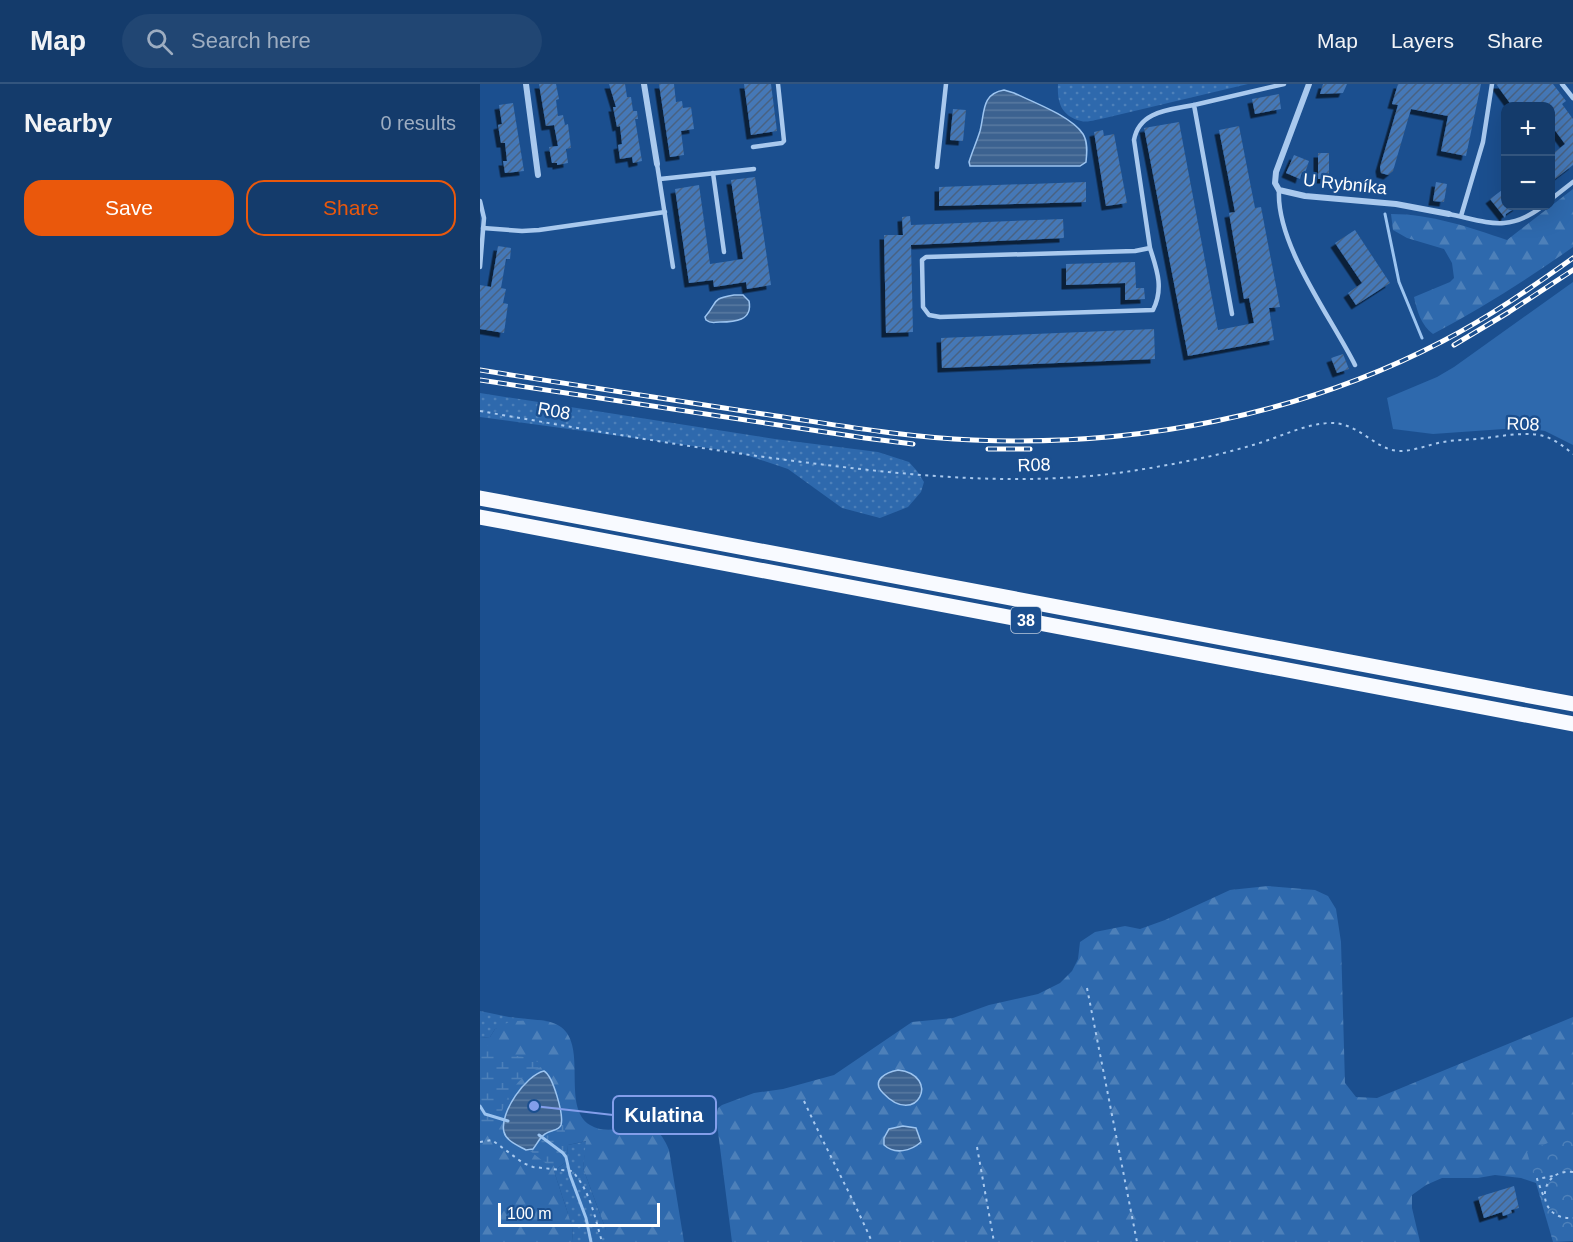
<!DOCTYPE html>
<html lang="en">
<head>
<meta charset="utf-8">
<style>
	:root { --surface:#143b6b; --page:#214673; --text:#f1f3f6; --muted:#9dadc1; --line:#33557e; --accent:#ea580c }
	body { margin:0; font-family:Arial,sans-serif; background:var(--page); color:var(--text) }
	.controls { position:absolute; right:18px; top:18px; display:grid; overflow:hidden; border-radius:12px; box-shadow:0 6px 24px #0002 }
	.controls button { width:54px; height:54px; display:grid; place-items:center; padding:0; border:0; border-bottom:2px solid var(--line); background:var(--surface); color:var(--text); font:30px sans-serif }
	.scale { position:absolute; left:18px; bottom:15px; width:162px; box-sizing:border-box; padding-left:6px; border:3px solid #fff; border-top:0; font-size:16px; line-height:21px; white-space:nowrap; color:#fff; -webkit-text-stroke:4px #1b4f8f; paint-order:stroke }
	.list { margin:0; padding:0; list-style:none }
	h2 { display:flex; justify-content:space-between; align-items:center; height:78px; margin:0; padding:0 24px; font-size:26px }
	h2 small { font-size:20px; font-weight:400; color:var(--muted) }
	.actions { display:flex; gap:12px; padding:18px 24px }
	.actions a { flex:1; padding:14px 0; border:2px solid var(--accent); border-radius:18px; text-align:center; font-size:21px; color:var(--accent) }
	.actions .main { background:var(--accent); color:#fff }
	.icon { flex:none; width:33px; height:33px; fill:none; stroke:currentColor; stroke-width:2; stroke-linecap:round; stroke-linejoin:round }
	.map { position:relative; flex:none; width:1093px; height:1158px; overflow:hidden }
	header { display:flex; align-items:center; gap:36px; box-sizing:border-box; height:84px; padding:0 30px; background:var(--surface); border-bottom:2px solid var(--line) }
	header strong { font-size:28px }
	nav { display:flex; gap:33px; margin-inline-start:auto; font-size:21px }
	.search { width:420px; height:54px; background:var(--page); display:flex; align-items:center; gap:15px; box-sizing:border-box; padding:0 21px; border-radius:33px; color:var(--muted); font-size:22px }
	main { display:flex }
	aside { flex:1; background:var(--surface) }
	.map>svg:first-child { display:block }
	.grass { fill:url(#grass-dots) }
	.forest { fill:url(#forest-firs); fill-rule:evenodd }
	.wetland { fill:url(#wetland-marsh) }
	.park { fill:url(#park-crowns) }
	.garden { fill:#2e69ad }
	.water { fill:url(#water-rules); stroke:#9cc4f0; stroke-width:1.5 }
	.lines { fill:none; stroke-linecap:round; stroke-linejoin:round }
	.stream { stroke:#9cc4f0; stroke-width:3 }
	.building { fill:url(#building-hatch); filter:url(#shadow) }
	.path { stroke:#a9c9ee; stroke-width:2; stroke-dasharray:3 4.5; stroke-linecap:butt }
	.service { stroke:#a9c9ee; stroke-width:4.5 }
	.minor { stroke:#a9c9ee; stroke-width:6 }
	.trunk { stroke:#f8faff; stroke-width:15 }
	.rail-casing { stroke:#fff; stroke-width:5 }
	.rail { stroke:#1b4f8f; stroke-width:3; stroke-dasharray:9; stroke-linecap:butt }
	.labels { text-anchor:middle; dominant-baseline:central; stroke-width:5; stroke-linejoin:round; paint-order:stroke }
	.shield { fill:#1b4f8f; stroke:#bbcadd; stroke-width:1.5 }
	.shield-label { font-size:16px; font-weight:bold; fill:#fff }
	.street-label { font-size:18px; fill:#fff; stroke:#1b4f8f }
	.leader { fill:none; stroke:#839eea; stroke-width:2 }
	.callout-dot { fill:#839eea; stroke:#1b4f8f; stroke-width:2 }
	.callout { fill:#1b4f8f; stroke:#839eea; stroke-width:2 }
	.callout-label { font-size:20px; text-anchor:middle; font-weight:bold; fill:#fff }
</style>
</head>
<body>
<header>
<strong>Map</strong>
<div class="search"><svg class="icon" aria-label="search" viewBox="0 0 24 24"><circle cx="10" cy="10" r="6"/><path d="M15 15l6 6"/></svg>Search here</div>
<nav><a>Map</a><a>Layers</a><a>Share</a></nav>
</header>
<main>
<aside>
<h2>Nearby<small>0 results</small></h2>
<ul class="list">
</ul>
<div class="actions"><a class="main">Save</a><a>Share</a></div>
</aside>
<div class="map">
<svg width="1093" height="1158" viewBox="0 0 1093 1158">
	<defs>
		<pattern id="grass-dots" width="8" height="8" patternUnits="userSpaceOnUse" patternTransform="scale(1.5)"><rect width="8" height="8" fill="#2e69ad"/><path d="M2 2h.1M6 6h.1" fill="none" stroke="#4d80b9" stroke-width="1.8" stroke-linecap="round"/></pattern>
		<pattern id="forest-firs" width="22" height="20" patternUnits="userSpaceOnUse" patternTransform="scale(1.5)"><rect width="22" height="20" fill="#2e69ad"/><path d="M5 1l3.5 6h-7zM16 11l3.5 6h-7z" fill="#4d80b9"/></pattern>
		<pattern id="wetland-marsh" width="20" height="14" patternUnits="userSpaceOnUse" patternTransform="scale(1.5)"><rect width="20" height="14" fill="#2e69ad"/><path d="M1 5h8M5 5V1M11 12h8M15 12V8" fill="none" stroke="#4d80b9"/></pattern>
		<pattern id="park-crowns" width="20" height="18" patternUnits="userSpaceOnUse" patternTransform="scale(1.5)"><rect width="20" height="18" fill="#2e69ad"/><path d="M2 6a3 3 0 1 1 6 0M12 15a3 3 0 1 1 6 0" fill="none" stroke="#4d80b9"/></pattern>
		<pattern id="water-rules" width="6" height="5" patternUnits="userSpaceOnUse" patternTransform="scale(1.5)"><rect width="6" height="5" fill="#3c6290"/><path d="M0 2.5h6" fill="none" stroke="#597aa1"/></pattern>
		<pattern id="building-hatch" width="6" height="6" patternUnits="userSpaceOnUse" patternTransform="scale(1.5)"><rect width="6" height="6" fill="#4478b7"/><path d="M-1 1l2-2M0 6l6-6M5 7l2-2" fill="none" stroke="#486282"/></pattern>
		<filter id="shadow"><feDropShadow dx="-4.5" dy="4.5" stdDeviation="0" flood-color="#0009"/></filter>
	</defs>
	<rect width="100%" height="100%" fill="#1b4f8f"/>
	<g class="grass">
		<path d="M578 0H768L625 34C618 35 608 39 601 37 581 32 577 18 578 0Z"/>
		<polygon points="0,309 295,355 398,368 429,378 437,387 444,398 441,408 428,423 400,434 362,424 308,385 257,368 0,333"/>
		<polygon points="0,927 29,933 67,937 52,937 15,945 10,953 0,954"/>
		<polygon points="107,1057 103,1084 126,1146 126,1158 93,1158 92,1142 74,1087 87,1077 88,1061"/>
	</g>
	<g class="forest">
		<path d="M1093 105V163C1048 195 1002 224 953 250 941 241 937 227 934 213L970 198 974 194 972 179 964 165 927 154 913 146 911 130C951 130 989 143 1027 156Z"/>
		<path d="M788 802 835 806 848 812 856 825 861 858 865 999 876 1013 897 1014 1093 933V1083L1062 1101 1041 1094 1015 1091 998 1094H962L946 1101 932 1111V1124L940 1158H252L236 1032 238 1024 242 1021 274 1009 303 1005 354 991 432 938 473 934 509 921 558 910 580 899 592 887 598 875 600 858 615 848 645 842 660 845 685 836 750 806ZM426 987 435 992 441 1001 438 1017 428 1021 418 1019Z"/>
		<path d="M31 937C46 937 68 933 81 943 108 963 81 1023 110 1041 140 1059 169 1016 189 1066L204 1158H126V1146L103 1084 106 1057 88 1061 87 1077 74 1087 92 1142 93 1158H0V954L10 953 15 945ZM60 988 68 989 70 993 82 1036 62 1052 50 1067 46 1066 26 1052C32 1019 32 1009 60 988Z"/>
	</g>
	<g class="wetland">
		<path d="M0 957 26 972H41L66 981C36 991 27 1011 18 1039L0 1044Z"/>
		<path d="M82 1036C87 1054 94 1079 68 1081L50 1067 53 1065 66 1049 81 1042Z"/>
	</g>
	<polygon class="park" points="1093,1048 1093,1157 1073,1158 1047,1068"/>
	<polygon class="garden" points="1093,198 1093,361 1065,347 1051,345 1024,345 953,350 913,345 907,314 957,293 974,283"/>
	<g class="water">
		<path d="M524 6 534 9C553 18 591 32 603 50 608 58 607 69 606 78L600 82H490L489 78C492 68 497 57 500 47 505 28 501 10 524 6Z"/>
		<path d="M254 211H263L269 217C273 237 254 238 240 238 234 238 231 240 226 236L225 233C239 217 230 215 254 211Z"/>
		<path d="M418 986C462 991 437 1045 403 1009 390 996 407 988 418 986Z"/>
		<path d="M64 987C73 992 84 1031 81 1041 79 1047 70 1046 65 1050 60 1053 57 1060 53 1065L46 1066C39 1062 26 1057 24 1048 19 1029 46 991 64 987Z"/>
		<path d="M423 1042 436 1044 441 1058C431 1067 415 1071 404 1061V1054L409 1045Z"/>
	</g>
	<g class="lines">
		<g class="stream">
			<polyline points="905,130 919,198 942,254"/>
			<polyline points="0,1022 5,1030 28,1037"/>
			<polyline points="59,1051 83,1069 86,1073 90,1091 106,1134 111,1158"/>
		</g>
	</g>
	<g class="building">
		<polygon points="59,0 76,0 79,15 76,16 78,32 83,31 85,41 88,40 91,64 86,65 88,79 77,81 77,79 72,79 69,63 78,62 74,41 66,42"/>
		<polygon points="129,0 145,0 147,13 151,13 153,27 157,27 158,35 155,35 162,77 153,79 152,73 140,75 138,61 142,60 140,42 137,43 133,23 136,23"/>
		<polygon points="179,0 194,0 196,18 202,17 203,24 211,23 214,45 201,47 204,71 190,73"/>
		<polygon points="264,0 291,0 297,47 271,51"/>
		<polygon points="843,0 867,0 863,9 840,10"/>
		<polygon points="918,0 1001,0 986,72 961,67 968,32 931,25 913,87 908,91 901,89 900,83 918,21 912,20"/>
		<polygon points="1016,0 1073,0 1086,17 1082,20 1093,35 1093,81 1071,98 1071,71 1085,60 1071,41 1071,22 1032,22"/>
		<polygon points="799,10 801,25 775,30 772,15"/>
		<polygon points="33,19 44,87 25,89 23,77 27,77 25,59 21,59 18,41 22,40 19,21"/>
		<polygon points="473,25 486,26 483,57 470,56"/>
		<polygon points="699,38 738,246 774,239 769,214 764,215 749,129 755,128 739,46 759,42 775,124 781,123 800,223 789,224 794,256 708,272 664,44"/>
		<polygon points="623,46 624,52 634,50 647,119 626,122 614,48"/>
		<rect x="838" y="69" width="11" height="26"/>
		<polygon points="814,71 829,77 825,89 822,88 820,95 806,89"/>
		<polygon points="275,93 291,201 267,205 266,198 234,203 233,196 209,199 195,105 219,101 230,180 263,175 251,96"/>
		<polygon points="606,98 606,118 459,122 459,103"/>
		<polygon points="956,98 967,100 964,118 953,117"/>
		<polygon points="1026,103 1026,122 1038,122 1026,130 1025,134 1010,115"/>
		<polygon points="430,132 431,141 583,135 584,154 431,161 433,248 406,249 404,151 423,151 422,133"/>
		<polygon points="875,146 910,199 876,221 868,209 882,199 855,159"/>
		<polygon points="18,162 31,164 30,175 26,175 21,204 26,205 23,219 28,220 24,249 0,245 0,201 11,203"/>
		<polygon points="655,178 656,204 664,204 665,215 645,216 645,199 586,201 586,180"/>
		<polygon points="674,245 675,275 462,284 461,254"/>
		<polygon points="863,270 869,285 857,289 851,274"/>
		<polygon points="1034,1102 1039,1124 1031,1126 1032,1129 1023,1132 1022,1128 1004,1134 998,1113"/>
	</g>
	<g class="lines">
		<g class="path">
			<path d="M0 327C107 346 214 364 322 378 433 392 546 404 658 386 696 380 736 372 773 361 798 354 822 341 848 339 879 337 895 367 920 367 933 367 945 362 958 359 971 356 984 356 997 355 1017 353 1039 348 1059 351 1072 353 1083 362 1093 370"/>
			<polyline points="607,904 657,1158"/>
			<path d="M324 1017C346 1065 371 1110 392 1158"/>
			<path d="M0 1058 12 1056 43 1079 53 1083 92 1087C110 1106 115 1134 122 1158"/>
			<polyline points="497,1063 514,1158"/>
			<path d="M1093 1088C1056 1084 1055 1137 1093 1134"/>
			<polyline points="1063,1111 1057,1095 1073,1092"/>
		</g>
		<g class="service">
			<polyline points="1082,0 1093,14"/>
			<polyline points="273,63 302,59 304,57 298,0"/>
			<polyline points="177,80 193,183"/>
			<polyline points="457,83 466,0"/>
			<polyline points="233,89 244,168"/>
			<polyline points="180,95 274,85"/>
			<path d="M799 106C796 161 851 233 875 281"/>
			<polyline points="1070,116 1093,98"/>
			<polyline points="0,117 4,134 0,183"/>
			<path d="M969 130C1008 138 1028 149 1063 122"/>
			<polyline points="981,132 1003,58 1012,0"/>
			<polyline points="3,144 42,147 59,146 185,128"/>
			<path d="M670 164C677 186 684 204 673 226L460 233 449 231 443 223 442 176 446 173 655 167 670 164 654 56C659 27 689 26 714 21"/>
			<polyline points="752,230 714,21 804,0"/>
		</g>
		<g class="minor">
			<polyline points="46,0 58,91"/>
			<polyline points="164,0 177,80"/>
			<polyline points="829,0 796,88 795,99 799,106 825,112 916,120 969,130"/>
		</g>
		<g class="trunk">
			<polyline points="0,414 1093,620"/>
			<polyline points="0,433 1093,640"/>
		</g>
		<g class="rail-casing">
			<g id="rail">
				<polyline points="974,261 1029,228 1093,186"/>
				<path d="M0 286C94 301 188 315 283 330 352 340 422 353 493 356 655 363 819 332 963 257 1009 233 1051 204 1093 174"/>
				<polyline points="0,296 385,354 433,360"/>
				<polyline points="508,365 550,365"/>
			</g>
		</g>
		<use href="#rail" class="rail"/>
	</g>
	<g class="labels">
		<rect class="shield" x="531" y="523" width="30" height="26" rx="4.5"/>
		<g class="shield-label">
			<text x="546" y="536">38</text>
		</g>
		<g class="street-label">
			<text transform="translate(865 100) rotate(6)">U Rybníka</text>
			<text transform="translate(74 327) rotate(10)">R08</text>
			<text transform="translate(1043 340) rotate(2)">R08</text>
			<text transform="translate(554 381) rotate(-2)">R08</text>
		</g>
	</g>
	<path class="leader" d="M54 1022L133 1031"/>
	<circle class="callout-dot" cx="54" cy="1022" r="6"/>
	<rect class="callout" x="133" y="1012" width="103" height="38" rx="6"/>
	<g class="callout-label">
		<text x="184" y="1038">Kulatina</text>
	</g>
</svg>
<div class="controls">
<button>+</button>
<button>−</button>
</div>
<div class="scale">100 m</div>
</div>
</main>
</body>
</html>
